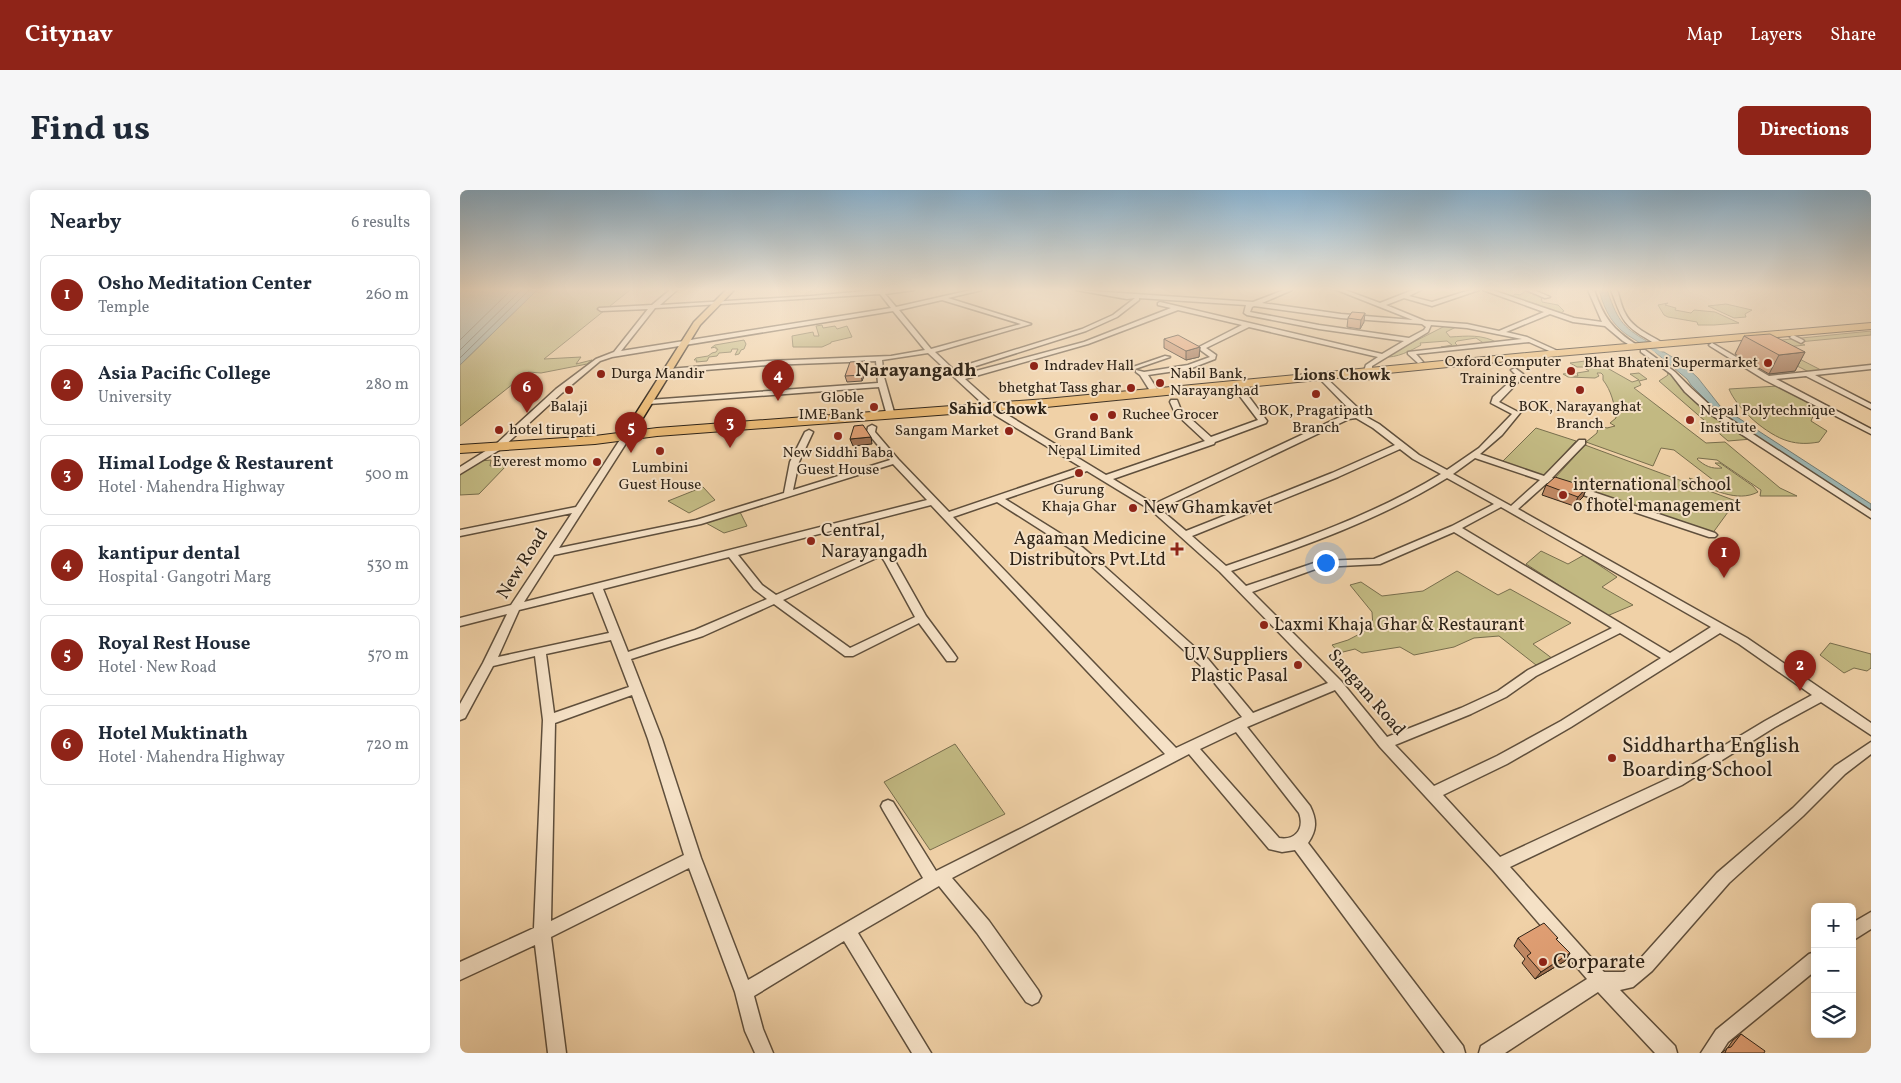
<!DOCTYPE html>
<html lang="en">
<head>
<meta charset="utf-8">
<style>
	:root { --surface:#fff; --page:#f6f6f7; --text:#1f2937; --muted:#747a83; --line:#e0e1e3; --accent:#8f2418 }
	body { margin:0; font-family:Vollkorn,serif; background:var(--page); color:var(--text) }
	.controls { position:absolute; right:15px; bottom:15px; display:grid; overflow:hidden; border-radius:8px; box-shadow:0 2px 12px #0003 }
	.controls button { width:45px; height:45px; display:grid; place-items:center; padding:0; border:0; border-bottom:1px solid var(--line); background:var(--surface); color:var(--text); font:25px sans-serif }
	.you { position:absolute; left:865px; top:372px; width:18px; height:18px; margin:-12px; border:4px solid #fff; border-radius:50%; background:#1a73e8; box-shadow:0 0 0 8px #1a73e833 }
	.badge { display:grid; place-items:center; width:32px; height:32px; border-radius:50%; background:var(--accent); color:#fff; font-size:16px; font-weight:700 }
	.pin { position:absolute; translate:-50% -41px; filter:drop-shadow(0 1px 2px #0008) }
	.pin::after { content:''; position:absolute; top:26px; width:18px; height:15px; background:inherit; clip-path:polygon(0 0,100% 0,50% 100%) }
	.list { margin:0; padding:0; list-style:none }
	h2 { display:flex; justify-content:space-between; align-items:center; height:65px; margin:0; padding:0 20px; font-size:21px }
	h2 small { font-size:16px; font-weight:400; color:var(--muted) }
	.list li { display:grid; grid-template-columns:32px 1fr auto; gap:15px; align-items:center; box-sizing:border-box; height:80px; margin:0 10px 10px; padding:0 10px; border:1px solid var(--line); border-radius:8px }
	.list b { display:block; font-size:19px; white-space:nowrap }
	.list p { margin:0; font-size:16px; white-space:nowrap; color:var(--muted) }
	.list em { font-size:16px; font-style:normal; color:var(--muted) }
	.icon { flex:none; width:28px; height:28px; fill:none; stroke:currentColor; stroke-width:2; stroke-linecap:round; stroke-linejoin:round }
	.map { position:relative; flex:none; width:1411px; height:863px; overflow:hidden; border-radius:8px }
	header { display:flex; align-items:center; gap:30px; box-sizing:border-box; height:70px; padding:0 25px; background:var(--accent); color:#fff }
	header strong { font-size:24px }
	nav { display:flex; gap:28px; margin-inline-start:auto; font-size:18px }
	.intro { display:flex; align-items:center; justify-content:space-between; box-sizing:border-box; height:120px; padding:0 30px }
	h1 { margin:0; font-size:35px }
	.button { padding:12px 22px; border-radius:8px; background:var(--accent); color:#fff; font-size:18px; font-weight:700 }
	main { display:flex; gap:30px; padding:0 30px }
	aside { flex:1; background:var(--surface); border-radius:8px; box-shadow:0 2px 12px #0003 }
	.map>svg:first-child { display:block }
	.green { fill:#c2b982; stroke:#786e4d }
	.water { fill:#9db5b1; stroke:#717b74 }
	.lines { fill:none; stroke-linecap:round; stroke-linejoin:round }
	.shore { stroke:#666c64; stroke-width:1 }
	.canal { fill:#9db5b1; fill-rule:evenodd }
	.minor-casing { stroke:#5f4f3c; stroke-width:3 }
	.major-casing { stroke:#2f2418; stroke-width:3 }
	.highway-casing { stroke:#2f2418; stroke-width:2 }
	.minor { fill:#f5e1c6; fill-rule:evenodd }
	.major { fill:#e8b874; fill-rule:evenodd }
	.highway { fill:#e8b874; fill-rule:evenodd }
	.wall { fill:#c18964; stroke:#2f2418 }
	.shaded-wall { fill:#9d6f51; stroke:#2f2418 }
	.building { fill:#e09f74; stroke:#2f2418 }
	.poi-dot { fill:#8f2418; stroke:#f5e1c6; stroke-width:2 }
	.labels { text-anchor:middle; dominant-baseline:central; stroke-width:4; stroke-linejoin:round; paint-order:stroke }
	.far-poi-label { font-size:15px; fill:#2f2418; stroke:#f5e1c6 }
	.far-neighbourhood-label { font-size:16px; font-weight:bold; fill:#2f2418; stroke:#f5e1c6 }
	.poi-label { font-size:18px; fill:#2f2418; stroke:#f5e1c6; text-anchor:start }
	.street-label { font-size:18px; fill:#2f2418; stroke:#f5e1c6 }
	.far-district-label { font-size:19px; font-weight:bold; fill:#2f2418; stroke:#f5e1c6 }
	.near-poi-label { font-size:21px; fill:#2f2418; stroke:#f5e1c6; text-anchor:start }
</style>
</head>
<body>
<header>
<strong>Citynav</strong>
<nav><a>Map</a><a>Layers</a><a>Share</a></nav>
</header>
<div class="intro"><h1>Find us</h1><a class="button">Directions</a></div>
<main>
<aside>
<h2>Nearby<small>6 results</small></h2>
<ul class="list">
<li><span class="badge">1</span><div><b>Osho Meditation Center</b><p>Temple</p></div><em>260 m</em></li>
<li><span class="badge">2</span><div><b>Asia Pacific College</b><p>University</p></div><em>280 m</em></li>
<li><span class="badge">3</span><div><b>Himal Lodge &amp; Restaurent</b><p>Hotel · Mahendra Highway</p></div><em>500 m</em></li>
<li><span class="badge">4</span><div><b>kantipur dental</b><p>Hospital · Gangotri Marg</p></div><em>530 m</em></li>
<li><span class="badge">5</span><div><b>Royal Rest House</b><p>Hotel · New Road</p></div><em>570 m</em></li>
<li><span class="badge">6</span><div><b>Hotel Muktinath</b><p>Hotel · Mahendra Highway</p></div><em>720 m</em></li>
</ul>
</aside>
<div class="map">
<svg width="1411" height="863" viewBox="0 0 1411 863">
	<rect width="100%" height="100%" fill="#f0d1a7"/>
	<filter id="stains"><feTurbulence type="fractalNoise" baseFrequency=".004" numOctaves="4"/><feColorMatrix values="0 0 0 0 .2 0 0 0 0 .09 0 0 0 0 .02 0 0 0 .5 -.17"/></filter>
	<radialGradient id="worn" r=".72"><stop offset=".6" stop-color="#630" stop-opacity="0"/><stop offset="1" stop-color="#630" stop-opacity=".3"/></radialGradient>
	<g class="green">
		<polygon points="77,100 170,100 84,169 121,167 116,174 132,170 127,174 81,183 68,182 0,236 0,175"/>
		<polygon points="1067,100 1081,106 1082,112 1098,115 1104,121 1099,124 1051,107 1055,104 1060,105"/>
		<polygon points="1208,113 1205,115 1216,118 1215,120 1231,123 1234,120 1255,122 1279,133 1254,135 1238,135 1237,132 1208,127 1204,125 1198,115"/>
		<polygon points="1266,114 1292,120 1285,124 1286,127 1274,128 1248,116"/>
		<polygon points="362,135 363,138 375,136 377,139 387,136 392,147 371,152 371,153 362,157 333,157 332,146 353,142 354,146 359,146 356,136"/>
		<path d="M985 136 996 137 986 142 990 147C1007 146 1022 144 1038 153L1025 154 1016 148 997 151 995 153 998 156 981 157 992 155 987 151 960 153 961 155C950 161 937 168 924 167Z"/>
		<polygon points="1411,141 1411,145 1339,152 1345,155 1318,158 1361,180 1349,182 1292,153"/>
		<polygon points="284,150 286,154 284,159 281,160 279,164 275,165 278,159 272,159 271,162 259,163 257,166 249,167 247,171 236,172 237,170 234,170 236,168 248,166 252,163 256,162 258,159 256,159 256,157 251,158 255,155"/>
		<path d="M1133 170 1172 192 1179 190 1170 184 1179 183 1187 189 1179 191 1181 195 1174 198 1246 253 1265 252 1320 298 1337 306H1300L1301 300 1257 270 1238 268 1237 269C1245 276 1251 279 1262 278L1255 273H1260L1293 296 1298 302C1277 313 1252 299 1232 291L1229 288 1266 300 1214 260 1201 258 1193 276 1126 252 1137 243 1138 237 1141 236 1147 238 1155 236 1150 233 1156 228C1155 215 1151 200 1143 190V185L1141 183H1137L1139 186 1135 188 1108 187 1103 184 1112 183 1113 186H1118L1117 183 1129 181 1123 177H1117L1110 173Z"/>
		<polygon points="1207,180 1217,191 1292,249 1268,251 1199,191 1208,185"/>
		<path d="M1318 196 1349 213 1356 219 1351 231 1367 241 1359 252C1348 254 1338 254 1328 251 1307 245 1277 219 1269 199Z"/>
		<polygon points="1076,238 1116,251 1084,286 1042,272"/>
		<polygon points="1125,255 1276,311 1252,344 1094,289"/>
		<polygon points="31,270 30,276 47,275 19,304 0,305 0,284 20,271"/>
		<polygon points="243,297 255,310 229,323 208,311"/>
		<polygon points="280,322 287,336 264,343 246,333"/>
		<polygon points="1081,361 1108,374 1124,365 1157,387 1142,397 1173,415 1147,426 1066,374"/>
		<polygon points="997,381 1038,405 1050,399 1111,433 1073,454 1093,469 1076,475 1039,446 1014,448 994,457 954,465 940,457 902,463 895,459 879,463 872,455 888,450 913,437 912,422 890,395 901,392 922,406 963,401"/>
		<polygon points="1370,453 1411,464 1411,478 1407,481 1394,478 1384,483 1360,465"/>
		<polygon points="495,554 545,624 470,660 424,592"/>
	</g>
	<g class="water">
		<polygon points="0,100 77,100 0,175"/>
		<path d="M1139 100H1147C1159 134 1163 137 1193 155 1184 156 1180 153 1172 148 1152 136 1145 121 1139 100Z"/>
		<polygon points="1195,162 1204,162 1222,173 1238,188 1260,216 1411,314 1411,322 1254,218 1231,195 1227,189"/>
	</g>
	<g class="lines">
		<g class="shore">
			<polyline points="0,150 51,100"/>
			<polyline points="0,160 61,100"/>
			<polyline points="0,168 69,100"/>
		</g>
		<polygon class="canal" points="1178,149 1182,149 1213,170 1208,171 1178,151"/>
		<g class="minor-casing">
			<g id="minor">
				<path d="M210 100H217L200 115 351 106 416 100H454L425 104 436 117 511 100H522L488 108 571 134 475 162 493 179 622 139 653 125 675 108 667 109 616 100 793 112 824 100H832L802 113 881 124 953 130 877 100H885L920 113 953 100H961L949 106 972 112 1010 100H1019L972 116 944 108 926 115 965 131 1007 134 1039 141 1084 122 1023 100H1032L1114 128 1142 132 1128 100H1134C1144 128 1152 139 1177 155V157H1173L1163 151 1145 136 1113 132 1090 124 1046 142 1067 147 1100 162V164H1096L1069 152 956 164 963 172 958 173 948 164V162L1062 149 1007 138 971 135 968 142 912 176V181L916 187 912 189H909L904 181 906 175 918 167 789 137 746 158 756 165 755 169 729 179 688 185 699 202 692 204 680 185 676 182V180L684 182 728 175 750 167 739 159V157L782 135 718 120 628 154 505 189 541 221 646 285 745 251 715 223 710 212 711 210H717L721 220 751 247 798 230 779 205 786 203 807 231 806 233 755 252 754 254 653 289 694 314 884 225 893 223 859 188 858 186 862 184 900 220 901 224 919 234 959 265 987 280 1019 258 1052 224 1031 213 1033 207 1055 187V184L1051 180 1055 178 1063 184 1062 188 1039 212 1060 223 1042 245 1020 264 1084 286 1119 250H1125V254L1092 288 1255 343 1257 345 1255 347H1249L1087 293 1058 319 1287 448 1411 533V545L1361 512 1315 537 1222 595 1050 677 1144 782H1164L1180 769 1257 683 1333 618 1375 576 1411 552V564L1385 584 1343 626 1269 693 1192 781 1173 797 1160 800 1215 856 1217 863H1195L1138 802 1045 863H1019L1021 856 1127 789 1033 680 920 557 875 500 787 537 850 616C857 630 857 640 848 653L1003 856 1005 863H985L835 660 822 662 809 659 729 564 492 688 529 731 578 800 581 806 578 812 572 815 566 812 517 743 479 696 398 743 471 863H452L384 751 294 806 303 839 313 863H295L285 841 275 802 229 678 91 747 106 863H88L75 755 0 790V772L74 738 83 530 75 466 33 476 5 528 0 530V514L23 473 47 424 0 436V428L51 415 112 323 0 346V340L116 317 163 245H166L170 247 99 358 236 330 324 303 330 272 345 242 349 240 353 242 339 272 333 300 430 270 407 242 408 237 412 235 416 237 415 242 438 269 489 322 621 277 535 225 468 163 422 170 424 187 434 222 430 224 426 222 419 197 189 214 185 212 189 210 418 193 416 171 308 175 208 183 204 181 208 179 308 171 431 166 465 160 433 121 152 167 140 171 102 203 41 259 0 284V277L35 255 96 199 136 169 154 162 188 119 141 121 138 119 139 118 192 115ZM420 104 431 118 161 161 195 118ZM679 108 786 115 784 123 787 125 859 139 944 151 922 164 700 112 698 113V115L711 118 624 152 501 185 497 182 626 141 657 127 679 110ZM482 110 561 134 471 159 439 120ZM794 116 881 128 962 134 966 137 964 140 949 148 859 135 790 122 792 117ZM896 228 913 238 935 255 872 283 726 341 700 319 889 229ZM940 259 953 269 981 284C915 324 839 351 766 376L732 346 878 287ZM1015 268 1080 290 1051 316 993 284ZM433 274 467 310 64 412 94 365 241 334ZM627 281 691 320 760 382 868 493 793 523 748 469 635 368 622 357 545 309ZM987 288 1034 314 992 336 914 369 860 371 786 396 771 381C844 356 921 329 987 288ZM537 312 614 361 627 372 740 475 782 527 716 558 493 327ZM471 315 705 564 562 638 476 681 433 612 428 610 423 612 421 616 423 620 463 688 288 790 241 668 202 549 171 469 243 446 314 414 385 466H393L459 433 487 471H495L497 468 495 465 466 426 435 371 428 362 415 361 316 405 302 395 278 365ZM1041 317 1251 437 1210 463 1002 338ZM994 342 1152 438 1068 480 1038 501 1001 518 927 547 881 491 792 402 861 377 920 374ZM421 366 425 372 455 427 390 458 323 410ZM269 367 294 399 307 409 235 440 168 462 143 399ZM133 402 149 443 38 467 59 420ZM1160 443 1201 468 1101 531 1037 566 974 596 935 555 1011 524 1046 507 1076 486ZM1260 443 1279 454 1352 505 1305 531 1212 587 1040 667 983 605 1047 574 1111 537ZM151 450 169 497 94 523 86 464ZM172 505 188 549 224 665 91 731 95 533ZM776 542 839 623C845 639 835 651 819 648L740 559Z"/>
				<polygon points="1066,100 1074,100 1090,107 1085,108"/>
				<path d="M1151 100H1157C1160 108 1161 116 1165 123 1172 138 1190 145 1203 153V155C1198 156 1194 153 1189 150 1161 134 1162 128 1151 100Z"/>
				<polygon points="1333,145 1343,150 1344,151 1341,153 1331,148 1330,147"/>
				<polygon points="1252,153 1309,186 1411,175 1411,179 1355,185 1411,214 1411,219 1346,186 1316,189 1411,239 1411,244 1305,190 1250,156 1249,155"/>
				<polygon points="1181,160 1185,160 1215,182 1231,198 1253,218 1411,321 1411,328 1247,222 1225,202 1211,184 1181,162"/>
				<polygon points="705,166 710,167 675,179 670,178"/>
				<polygon points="1411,722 1411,739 1392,751 1392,733"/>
				<polygon points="1355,762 1355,781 1268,852 1261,863 1241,863 1256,840 1349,764"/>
			</g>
		</g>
		<g class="major-casing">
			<polygon id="major" points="266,100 274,100 240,135 170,249 162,249 161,247 234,132"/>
		</g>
		<g class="highway-casing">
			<polygon id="highway" points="1411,133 1411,139 1098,166 586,217 197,246 135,254 0,263 0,255 135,246 197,238 586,209 1098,160"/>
		</g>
		<use href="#minor" class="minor"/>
		<use href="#major" class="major"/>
		<use href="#highway" class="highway"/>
	</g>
	<g class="wall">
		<polygon points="892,122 904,132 900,139 887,137 888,128"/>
		<polygon points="1284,146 1345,162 1335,181 1309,184 1275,164"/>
		<polygon points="704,149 740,157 739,167 726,170 704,158"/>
		<polygon points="405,171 407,178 402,191 387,192 385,186"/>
		<polygon points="1086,295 1127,297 1123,307 1114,316 1082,305"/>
		<polygon points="1058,748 1098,748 1096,749 1110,763 1105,771 1075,789 1062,773 1065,769 1054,756"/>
		<polygon points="1281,844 1304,863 1261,863 1267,859 1273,850"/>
	</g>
	<g class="shaded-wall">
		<polygon points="905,123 904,132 900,139 901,130"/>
		<polygon points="740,157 739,167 726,170 726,161"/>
		<polygon points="1345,162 1335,181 1309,184 1319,165"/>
		<polygon points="405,171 407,178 402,191 401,185"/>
		<polygon points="411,247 412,254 393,256 390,249"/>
		<polygon points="1127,297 1123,307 1114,316 1118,307"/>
		<polygon points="1110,763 1105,771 1075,789 1081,782"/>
	</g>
	<g class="building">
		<polygon points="892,122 905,123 901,130 888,128"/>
		<polygon points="1310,144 1345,162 1319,165 1284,146"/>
		<polygon points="718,145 740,157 726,161 704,149"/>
		<polygon points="405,171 401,185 385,186 390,172"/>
		<polygon points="403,235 411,247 390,249 394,236"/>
		<polygon points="1095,287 1127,297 1118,307 1086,295"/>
		<polygon points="1084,733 1098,748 1096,749 1110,763 1081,782 1067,766 1071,763 1058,748"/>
		<polygon points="1281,844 1305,861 1304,863 1265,863 1267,858 1271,857"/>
	</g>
	<linearGradient id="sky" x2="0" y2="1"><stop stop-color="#8ab4d2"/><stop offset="0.45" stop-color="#f8ead7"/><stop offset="1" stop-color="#f8ead7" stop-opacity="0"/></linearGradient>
	<rect width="1411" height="221" fill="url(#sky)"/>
	<g class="poi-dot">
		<circle cx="1308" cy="173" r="5"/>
		<circle cx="574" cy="176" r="5"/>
		<circle cx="1111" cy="181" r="5"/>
		<circle cx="141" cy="184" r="5"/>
		<circle cx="700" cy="193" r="5"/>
		<circle cx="671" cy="198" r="5"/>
		<circle cx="109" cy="200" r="5"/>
		<circle cx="1120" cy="200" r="5"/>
		<circle cx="856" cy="204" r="5"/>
		<circle cx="414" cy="217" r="5"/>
		<circle cx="652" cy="225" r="5"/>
		<circle cx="634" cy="227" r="5"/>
		<circle cx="1230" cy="230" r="5"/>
		<circle cx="39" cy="240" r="5"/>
		<circle cx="549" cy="241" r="5"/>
		<circle cx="378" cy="246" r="5"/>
		<circle cx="200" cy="261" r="5"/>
		<circle cx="137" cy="272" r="5"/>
		<circle cx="619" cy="283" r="5"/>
		<circle cx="1103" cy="305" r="5"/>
		<circle cx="673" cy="318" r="5"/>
		<circle cx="351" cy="351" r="5"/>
		<path d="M714.5 351.5h5v5h5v5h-5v5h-5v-5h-5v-5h5z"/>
		<circle cx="804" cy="435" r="5"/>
		<circle cx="838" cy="475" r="5"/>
		<circle cx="1152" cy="568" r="5"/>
		<circle cx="1083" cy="772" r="5"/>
	</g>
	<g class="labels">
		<g class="far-poi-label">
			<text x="1101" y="172" text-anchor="end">Oxford Computer<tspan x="1101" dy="17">Training centre</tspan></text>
			<text x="1298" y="173" text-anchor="end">Bhat Bhateni Supermarket</text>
			<text x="584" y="176" text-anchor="start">Indradev Hall</text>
			<text x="151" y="184" text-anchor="start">Durga Mandir</text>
			<text x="710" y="184" text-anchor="start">Nabil Bank,<tspan x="710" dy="17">Narayanghad</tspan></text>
			<text x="661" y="198" text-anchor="end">bhetghat Tass ghar</text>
			<text x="404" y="208" text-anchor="end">Globle<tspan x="404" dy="17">IME Bank</tspan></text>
			<text x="109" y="217">Balaji</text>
			<text x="1120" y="217">BOK, Narayanghat<tspan x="1120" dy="17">Branch</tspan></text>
			<text x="856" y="221">BOK, Pragatipath<tspan x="856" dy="17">Branch</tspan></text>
			<text x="1240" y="221" text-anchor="start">Nepal Polytechnique<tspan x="1240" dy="17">Institute</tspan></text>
			<text x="662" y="225" text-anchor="start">Ruchee Grocer</text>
			<text x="49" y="240" text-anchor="start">hotel tirupati</text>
			<text x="539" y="241" text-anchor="end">Sangam Market</text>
			<text x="634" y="244">Grand Bank<tspan x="634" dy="17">Nepal Limited</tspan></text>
			<text x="378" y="263">New Siddhi Baba<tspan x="378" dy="17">Guest House</tspan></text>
			<text x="127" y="272" text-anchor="end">Everest momo</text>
			<text x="200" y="278">Lumbini<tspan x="200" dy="17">Guest House</tspan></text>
			<text x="619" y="300">Gurung<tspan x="619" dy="17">Khaja Ghar</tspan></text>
		</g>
		<g class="far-neighbourhood-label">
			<text x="882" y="186">Lions Chowk</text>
			<text x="538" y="220">Sahid Chowk</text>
		</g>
		<g class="poi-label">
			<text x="1113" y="295">international school<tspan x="1113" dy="21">o fhotel management</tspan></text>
			<text x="683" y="318">New Ghamkavet</text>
			<text x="361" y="341">Central,<tspan x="361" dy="21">Narayangadh</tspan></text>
			<text x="706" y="349" text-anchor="end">Agaaman Medicine<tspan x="706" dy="21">Distributors Pvt.Ltd</tspan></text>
			<text x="814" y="435">Laxmi Khaja Ghar &amp; Restaurant</text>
			<text x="828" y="465" text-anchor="end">U.V Suppliers<tspan x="828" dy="21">Plastic Pasal</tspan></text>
		</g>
		<g class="street-label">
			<text transform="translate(63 374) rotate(-58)">New Road</text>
			<text transform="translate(906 503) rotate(49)">Sangam Road</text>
		</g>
		<g class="far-district-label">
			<text x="456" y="181">Narayangadh</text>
		</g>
		<g class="near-poi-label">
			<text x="1162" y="556">Siddhartha English<tspan x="1162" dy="24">Boarding School</tspan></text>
			<text x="1093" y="772">Corparate</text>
		</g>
	</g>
	<rect width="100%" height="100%" filter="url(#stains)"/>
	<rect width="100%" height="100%" fill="url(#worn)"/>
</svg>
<div class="controls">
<button>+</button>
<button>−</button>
<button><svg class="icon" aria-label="layers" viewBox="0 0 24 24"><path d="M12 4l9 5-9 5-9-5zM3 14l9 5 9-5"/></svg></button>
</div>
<div class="you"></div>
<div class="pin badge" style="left:1264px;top:388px">1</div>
<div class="pin badge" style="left:1340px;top:501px">2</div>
<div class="pin badge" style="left:270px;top:258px">3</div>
<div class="pin badge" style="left:318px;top:211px">4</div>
<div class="pin badge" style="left:171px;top:263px">5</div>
<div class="pin badge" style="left:67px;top:223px">6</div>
</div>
</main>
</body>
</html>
